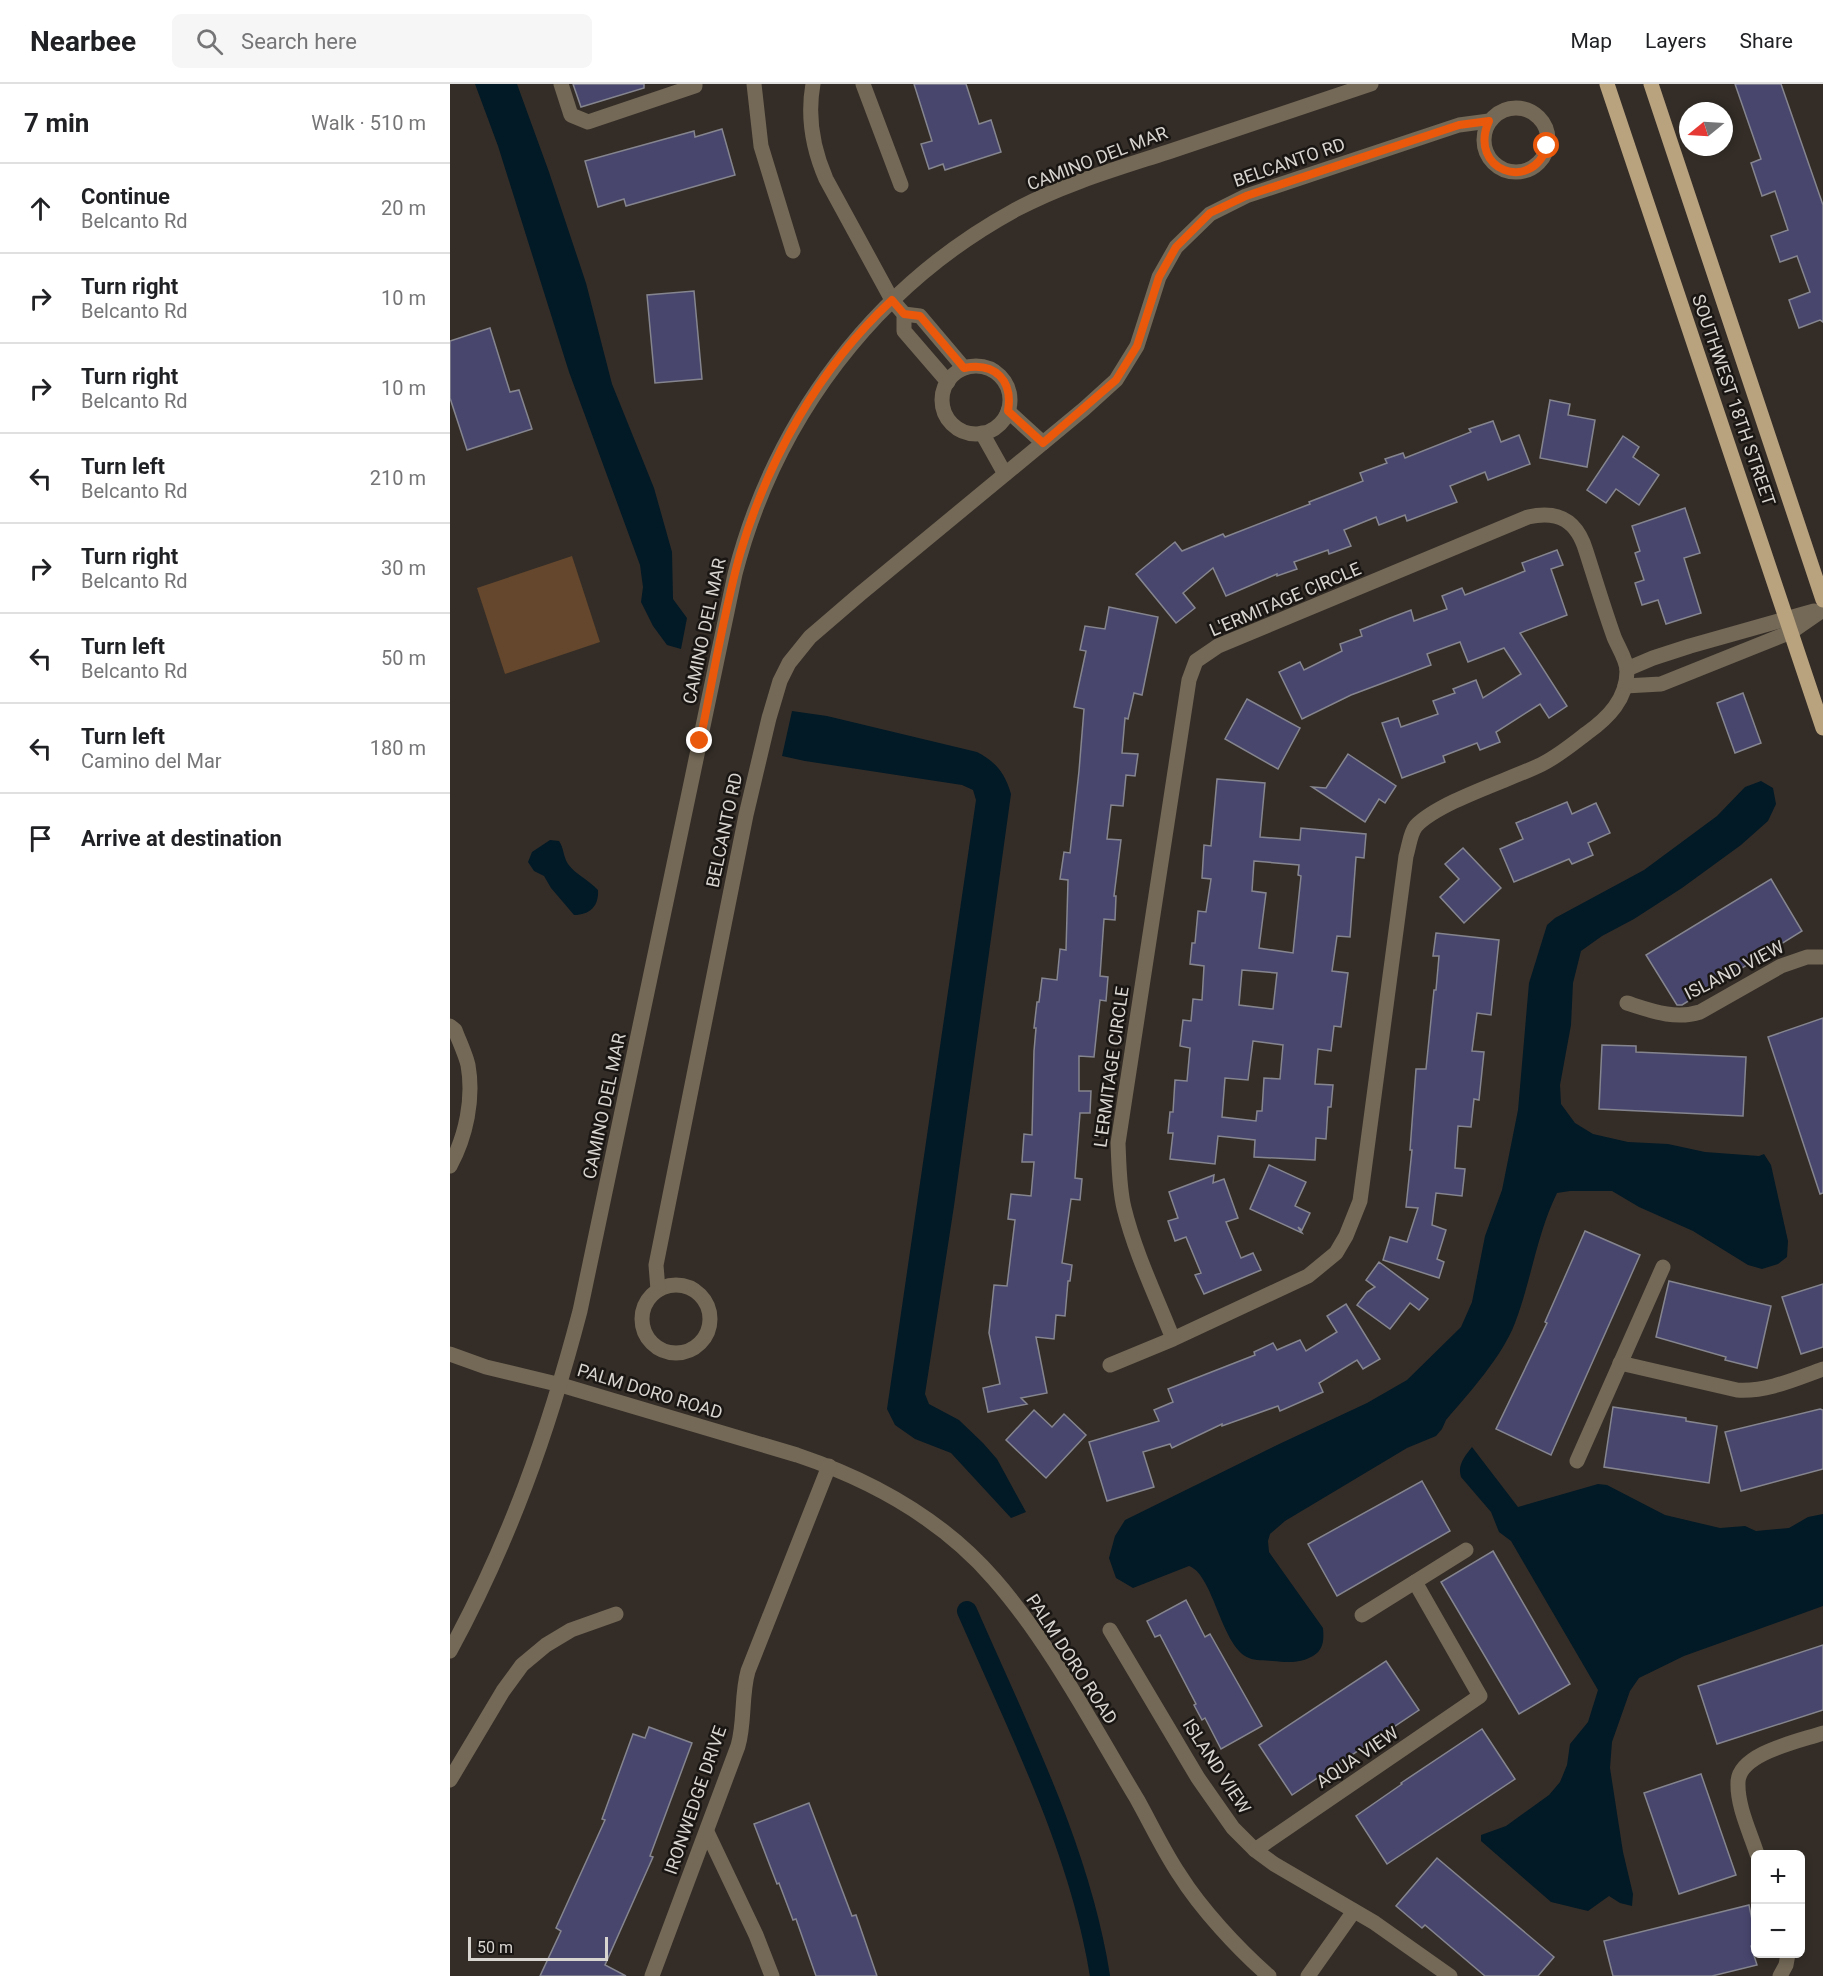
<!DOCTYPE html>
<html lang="en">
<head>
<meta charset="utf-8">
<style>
	:root { --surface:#fff; --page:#f6f6f6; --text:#202124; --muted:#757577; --line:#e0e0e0 }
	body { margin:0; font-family:Roboto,sans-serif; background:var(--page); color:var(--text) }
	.controls { position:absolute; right:18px; bottom:18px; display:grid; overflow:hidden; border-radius:9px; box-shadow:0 3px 9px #0003 }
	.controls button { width:54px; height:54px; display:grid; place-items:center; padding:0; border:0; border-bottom:2px solid var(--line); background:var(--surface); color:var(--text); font:30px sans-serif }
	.compass { position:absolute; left:1229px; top:18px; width:54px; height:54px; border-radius:50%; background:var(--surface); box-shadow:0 3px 9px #0003; rotate:252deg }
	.scale { position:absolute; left:18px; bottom:15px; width:140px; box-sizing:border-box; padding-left:6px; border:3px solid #d8d4d0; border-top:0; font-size:16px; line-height:21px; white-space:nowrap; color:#d8d4d0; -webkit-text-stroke:4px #191613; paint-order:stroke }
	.stop { position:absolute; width:18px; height:18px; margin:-14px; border:4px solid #ea580c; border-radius:50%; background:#fff }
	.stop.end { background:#ea580c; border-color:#fff; box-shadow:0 2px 6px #0008 }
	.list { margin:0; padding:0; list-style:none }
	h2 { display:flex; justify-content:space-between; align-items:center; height:78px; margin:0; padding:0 24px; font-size:26px }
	h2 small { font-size:20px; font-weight:400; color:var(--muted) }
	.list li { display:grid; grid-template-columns:39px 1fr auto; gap:18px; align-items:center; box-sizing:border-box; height:90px; padding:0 24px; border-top:2px solid var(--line) }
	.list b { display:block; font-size:22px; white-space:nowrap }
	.list p { margin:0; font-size:20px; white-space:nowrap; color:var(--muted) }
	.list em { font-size:20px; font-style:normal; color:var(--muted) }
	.icon { flex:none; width:33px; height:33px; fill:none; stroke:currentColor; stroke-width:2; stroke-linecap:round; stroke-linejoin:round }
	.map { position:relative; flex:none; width:1373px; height:1892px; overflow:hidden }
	header { display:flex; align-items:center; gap:36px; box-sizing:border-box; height:84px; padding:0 30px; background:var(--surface); border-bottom:2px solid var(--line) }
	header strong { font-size:28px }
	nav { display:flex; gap:33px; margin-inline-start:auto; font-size:21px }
	.search { width:420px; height:54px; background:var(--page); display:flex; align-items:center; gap:15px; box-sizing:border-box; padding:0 21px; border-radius:9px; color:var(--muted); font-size:22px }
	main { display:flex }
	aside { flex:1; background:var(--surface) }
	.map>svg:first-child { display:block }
	.green { fill:#64472c }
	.water { fill:#021926 }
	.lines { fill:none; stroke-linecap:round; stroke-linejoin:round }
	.canal { stroke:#021926; stroke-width:20 }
	.building { fill:#48466d; stroke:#85858f; stroke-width:1.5; fill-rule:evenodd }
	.minor { stroke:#746957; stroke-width:15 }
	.major { stroke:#b9a27e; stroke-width:15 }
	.route { stroke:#ea580c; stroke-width:8 }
	.labels { text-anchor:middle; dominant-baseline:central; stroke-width:5; stroke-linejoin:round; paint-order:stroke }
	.street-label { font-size:18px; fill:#d8d4d0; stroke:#191613 }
</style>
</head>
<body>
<header>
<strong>Nearbee</strong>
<div class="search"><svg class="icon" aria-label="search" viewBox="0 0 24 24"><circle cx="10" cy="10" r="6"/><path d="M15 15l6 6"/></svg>Search here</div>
<nav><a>Map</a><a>Layers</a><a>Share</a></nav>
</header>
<main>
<aside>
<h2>7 min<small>Walk · 510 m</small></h2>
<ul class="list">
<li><svg class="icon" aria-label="ahead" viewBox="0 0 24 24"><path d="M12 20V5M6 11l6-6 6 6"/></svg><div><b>Continue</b><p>Belcanto Rd</p></div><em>20 m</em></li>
<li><svg class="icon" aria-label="right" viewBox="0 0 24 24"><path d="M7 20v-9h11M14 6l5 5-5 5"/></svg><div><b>Turn right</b><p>Belcanto Rd</p></div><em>10 m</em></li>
<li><svg class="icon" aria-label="right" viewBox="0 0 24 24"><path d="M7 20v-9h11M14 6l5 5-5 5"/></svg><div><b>Turn right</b><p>Belcanto Rd</p></div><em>10 m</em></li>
<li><svg class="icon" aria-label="left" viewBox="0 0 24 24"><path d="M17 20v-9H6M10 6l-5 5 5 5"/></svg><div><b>Turn left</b><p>Belcanto Rd</p></div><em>210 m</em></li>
<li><svg class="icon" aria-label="right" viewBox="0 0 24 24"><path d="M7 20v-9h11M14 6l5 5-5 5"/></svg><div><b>Turn right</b><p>Belcanto Rd</p></div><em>30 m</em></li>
<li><svg class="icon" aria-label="left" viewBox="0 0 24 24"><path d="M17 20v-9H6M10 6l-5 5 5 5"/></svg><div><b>Turn left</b><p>Belcanto Rd</p></div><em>50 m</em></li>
<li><svg class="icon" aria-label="left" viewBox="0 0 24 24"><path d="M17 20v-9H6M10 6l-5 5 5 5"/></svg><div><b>Turn left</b><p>Camino del Mar</p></div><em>180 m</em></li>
<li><svg class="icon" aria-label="arrive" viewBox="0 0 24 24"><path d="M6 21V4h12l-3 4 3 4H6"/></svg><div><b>Arrive at destination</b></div></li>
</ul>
</aside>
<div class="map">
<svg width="1373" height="1892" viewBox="0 0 1373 1892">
	<rect width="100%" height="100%" fill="#342d27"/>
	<polygon class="green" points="122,472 150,558 55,590 27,504"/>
	<g class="water">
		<polygon points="25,0 67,0 99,88 136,199 162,300 204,404 222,468 223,515 237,534 231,565 217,561 203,542 191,518 193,503 190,481 119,288 48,62"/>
		<path d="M342 627 377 632 527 668C546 678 555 689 561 710L504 1122 475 1310 479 1320 509 1336 533 1359 547 1375 576 1428 561 1434 501 1369 465 1355 445 1341 437 1325 526 716 523 706 512 701 355 677 332 672Z"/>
		<path d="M1311 697 1323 704 1326 720 1318 737 1291 761 1232 804 1184 835 1152 852 1131 867 1123 899 1121 941 1110 1001 1111 1020 1125 1039 1143 1050 1178 1058 1218 1060 1255 1068 1309 1072 1314 1070 1321 1081 1338 1157 1337 1173 1328 1180 1312 1185 1298 1181 1243 1147 1189 1123 1162 1107H1120L1107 1109C1087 1150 1081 1197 1065 1239 1052 1273 1019 1309 996 1336L992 1345 986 1352 957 1364 835 1437 820 1450 818 1457 819 1468 873 1544C874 1555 874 1566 863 1572 849 1580 837 1578 822 1577 815 1576 805 1577 799 1574 771 1563 764 1491 739 1482L683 1504 666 1494 659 1474 665 1452 675 1436 827 1361 917 1319 957 1296 1011 1243 1022 1218 1035 1152 1052 1106 1068 1026 1079 899 1097 841 1105 834 1194 786 1267 732 1295 703Z"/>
		<path d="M100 756 109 757C114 764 113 772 118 780 125 790 139 796 148 806 149 822 140 831 124 831L101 804 94 792 84 787 78 778 82 768Z"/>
		<path d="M1022 1363 1068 1423 1148 1400 1157 1401 1215 1431 1270 1444 1295 1442 1306 1447 1339 1444 1358 1433 1373 1430V1522L1234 1572 1189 1594 1180 1607 1162 1658 1160 1684 1173 1768 1183 1810 1182 1822 1170 1819 1159 1812 1138 1827 1101 1818 1031 1757V1751L1056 1742 1099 1711 1110 1698 1117 1681 1120 1660 1138 1638 1148 1606 1061 1457 1049 1448 1041 1428 1011 1393C1007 1381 1015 1372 1022 1363Z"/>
	</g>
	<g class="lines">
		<path class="canal" d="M517 1527C568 1644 630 1765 650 1892"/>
	</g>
	<g class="building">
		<polygon points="123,0 194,0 194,4 131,23"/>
		<polygon points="464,0 516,0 529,40 541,36 551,68 495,86 493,80 479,85 471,60 482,57"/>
		<polygon points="1285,0 1331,0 1373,121 1373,238 1370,236 1349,244 1339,216 1360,208 1347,172 1330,178 1321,152 1338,146 1325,107 1312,112 1301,79 1311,75"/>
		<polygon points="272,45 285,91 176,122 174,115 148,123 135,77 244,47 245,53"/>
		<polygon points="244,207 252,295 205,299 197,211"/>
		<polygon points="40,244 60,308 69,306 82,345 17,366 0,314 0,257"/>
		<polygon points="1100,316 1120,320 1118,331 1145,336 1137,383 1090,374"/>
		<polygon points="1043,337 1051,358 1069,351 1080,380 1038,396 1035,388 1000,402 1007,418 957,437 955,431 929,441 926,433 894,446 901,462 879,470 878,466 844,478 847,485 827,492 827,490 776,512 763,484 733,509 745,524 726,539 686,490 725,458 732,467 773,450 775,453 860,420 859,418 913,397 910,389 937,379 935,375 953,369 955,374 1021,348 1019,345"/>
		<polygon points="1173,352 1189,363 1183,373 1209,391 1189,421 1166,405 1156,419 1137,406"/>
		<polygon points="1235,424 1250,469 1234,474 1251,529 1216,540 1208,516 1192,521 1185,499 1194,496 1185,469 1190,467 1182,442"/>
		<polygon points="1107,466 1113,481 1101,485 1117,531 1070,549 1117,622 1099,634 1090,620 1046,648 1050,658 1030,666 1027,659 993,672 995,678 952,694 932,639 948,634 951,643 988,630 983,617 1005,609 1003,605 1026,596 1033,614 1071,590 1054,564 1018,578 1010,558 977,570 981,581 901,611 852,635 829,588 850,578 854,586 892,567 890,560 912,552 910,546 940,534 961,526 964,537 997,525 992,512 1012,504 1015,511 1053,496 1075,487 1072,479"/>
		<polygon points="659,523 708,533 692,611 684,609 678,635 675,634 672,669 688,670 685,692 676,691 673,722 661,721 657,755 671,756 664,812 666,812 665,836 654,835 650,892 658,893 656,917 650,916 644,973 629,972 629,1007 641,1007 640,1029 630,1029 625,1094 632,1095 630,1116 621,1115 612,1179 622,1181 620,1197 618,1197 615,1232 606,1231 604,1255 586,1253 597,1309 571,1314 577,1320 538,1328 533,1304 550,1300 539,1249 544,1201 557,1202 565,1136 558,1135 561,1110 581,1112 584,1078 572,1078 574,1050 582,1051 584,967 586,944 584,944 587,918 589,918 592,894 607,896 610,865 616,866 618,796 610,795 614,768 620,769 629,687 634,625 624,623 636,567 630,566 635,542 655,545"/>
		<polygon points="1293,609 1311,659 1285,669 1267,619"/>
		<polygon points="797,615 850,644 828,685 775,655"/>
		<polygon points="898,670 946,702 935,719 929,715 915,738 862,703 876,704"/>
		<path d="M767 695 815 699 810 753 850 756 851 744 916 750 914 774 906 773 900 853 887 852 882 887 898 889 891 943 884 942 881 967 868 965 865 1000 883 1001 881 1023H878L876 1055 866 1054 865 1076 804 1073 805 1056 768 1052 765 1080 720 1075 723 1049H718L720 1028H723L725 996 737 997 740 964 730 962 733 936 741 937 743 915 752 916 754 882 740 880 742 859H745L748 827 756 828 761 795 752 794 754 761 761 762ZM804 777 849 781 848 791 851 792 843 869 809 864 816 809 802 807ZM792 886 827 889 823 925 789 921ZM803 957 833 961 830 995 814 994 812 1027H807L806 1037 772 1033 775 994 798 996Z"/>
		<polygon points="1117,718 1122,730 1146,719 1160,749 1138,759 1143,771 1122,780 1119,775 1064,798 1050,765 1073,755 1066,739"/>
		<polygon points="1013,764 1051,804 1014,839 990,813 1009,795 995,780"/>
		<polygon points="1321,795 1352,847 1232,921 1227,921 1196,871"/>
		<polygon points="986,849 1049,856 1041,931 1027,929 1022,967 1034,968 1029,1016 1024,1015 1021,1043 1008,1042 1005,1084 1015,1085 1012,1112 986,1109 982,1141 996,1146 987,1175 994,1178 989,1194 933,1176 940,1153 957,1158 968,1124 956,1123 962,1066 960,1066 966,985 976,985 984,906 986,906 989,872 983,872"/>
		<polygon points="1373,934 1373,1109 1370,1110 1318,953"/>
		<polygon points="1152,961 1186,962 1186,968 1296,973 1293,1032 1149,1025"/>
		<polygon points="819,1081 856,1098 845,1122 860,1129 852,1146 848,1143 852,1149 800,1125"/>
		<polygon points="764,1091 763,1099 774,1095 788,1134 776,1138 791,1174 803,1169 811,1186 754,1210 745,1191 751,1189 736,1153 725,1157 718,1137 728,1134 719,1108"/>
		<polygon points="1135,1147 1190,1171 1101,1371 1046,1345 1097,1239 1095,1238"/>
		<polygon points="929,1178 978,1215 969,1226 960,1219 940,1245 907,1221 917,1208 925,1203 916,1196"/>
		<polygon points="1219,1197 1321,1222 1307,1284 1275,1276 1276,1273 1206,1253"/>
		<polygon points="1373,1200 1373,1263 1351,1270 1332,1213"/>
		<polygon points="896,1220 930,1275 913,1285 907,1276 869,1299 873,1308 830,1327 828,1322 772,1342 772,1340 722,1364 720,1360 693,1368 704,1403 657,1417 639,1358 709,1337 704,1326 723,1318 718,1305 805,1271 804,1268 823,1259 827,1266 850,1256 856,1267 887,1248 877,1232"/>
		<polygon points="1163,1323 1236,1334 1236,1337 1267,1342 1259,1399 1154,1383"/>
		<polygon points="1370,1325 1373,1326 1373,1385 1291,1407 1275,1348"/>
		<polygon points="584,1326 602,1343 614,1330 636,1351 596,1394 556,1356"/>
		<polygon points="972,1397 1000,1447 887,1512 858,1460"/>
		<polygon points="1043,1467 1120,1600 1069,1630 991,1498"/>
		<polygon points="736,1516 755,1553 760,1550 812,1642 771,1665 755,1634 752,1636 744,1621 746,1620 710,1551 705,1553 697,1537"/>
		<polygon points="1373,1561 1373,1626 1267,1660 1248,1602"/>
		<polygon points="936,1577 969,1626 842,1711 809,1661"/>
		<polygon points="199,1643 242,1659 200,1772 203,1773 155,1881 176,1892 90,1892 111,1847 106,1844 155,1736 152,1735 183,1650 195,1654"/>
		<polygon points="1032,1645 1065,1695 937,1780 906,1732 952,1700 951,1699"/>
		<polygon points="1251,1690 1286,1791 1229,1810 1194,1709"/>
		<polygon points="359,1719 402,1832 406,1831 427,1892 366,1892 346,1835 343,1836 329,1799 327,1800 304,1740"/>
		<polygon points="987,1774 1104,1873 1088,1892 1035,1892 975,1841 972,1844 946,1822"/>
		<polygon points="1299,1821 1305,1850 1305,1861 1301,1862 1307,1881 1262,1892 1163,1892 1154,1857"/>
	</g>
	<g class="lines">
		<g class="minor">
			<polyline points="111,0 121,31 138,38 245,2 245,0"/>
			<polyline points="304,0 311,62 343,167"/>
			<path d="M363 0C357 33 363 65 376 95L442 216 454 230V247L498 298"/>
			<polyline points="413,0 451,101"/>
			<circle cx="1066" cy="56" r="32"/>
			<polyline points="454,230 470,232 514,284"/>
			<circle cx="526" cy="316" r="34"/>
			<polyline points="558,327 593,359"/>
			<polyline points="532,349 555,390"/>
			<polyline points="1177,585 1203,574 1240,562 1364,527"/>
			<polyline points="1175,602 1211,600 1341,548 1373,526"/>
			<path d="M1177 919C1202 927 1225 936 1250 928L1331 882 1357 873H1373"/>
			<path d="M0 942 5 946C9 957 15 969 18 981 24 1015 16 1052 0 1082"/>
			<circle cx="226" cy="1235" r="34"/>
			<polyline points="208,1206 206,1181 296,731 319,634 330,597 339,579 360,553 410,510 634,325 666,296 687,262 709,193 726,163 760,130 796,112 1009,41 1039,37"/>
			<path d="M0 1270 36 1283 111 1301 347 1371C421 1396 492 1435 544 1495 600 1559 643 1642 687 1715 701 1740 713 1766 729 1790 751 1825 788 1865 819 1892"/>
			<path d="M1170 1279 1287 1306C1317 1308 1345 1295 1373 1285"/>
			<path d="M660 1281 723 1255 858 1192 886 1169 896 1152 910 1117 956 772C959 763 960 749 966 742 989 718 1056 697 1088 682 1106 674 1121 661 1137 649 1158 634 1177 615 1177 587 1177 576 1168 563 1164 553 1154 525 1145 495 1136 467 1127 437 1109 426 1078 433L768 562 746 577 739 596 668 1059C669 1081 669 1103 674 1124 685 1169 706 1212 723 1255"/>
			<polyline points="1127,1377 1213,1183"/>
			<polyline points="912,1531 1016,1466"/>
			<polyline points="660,1546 748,1694 783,1744 805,1766 824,1780 925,1839 1000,1892"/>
			<path d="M0 1567C60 1456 98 1349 130 1227L285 490C325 335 424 203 565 126 614 100 666 85 718 68 785 45 853 23 921 0"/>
			<polyline points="0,1696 53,1607 72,1581 96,1561 121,1546 166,1530"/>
			<polyline points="257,1748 306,1851 322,1892"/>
			<polyline points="805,1766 1030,1612 965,1498"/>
			<path d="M1307 1770C1300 1748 1287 1722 1288 1698 1289 1669 1350 1657 1373 1649"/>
			<path d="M202 1892 288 1662C295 1638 291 1612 298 1587L379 1382"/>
			<polyline points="858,1892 904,1827"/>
			<polyline points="1330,1892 1336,1881 1338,1870"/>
		</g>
		<g class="major">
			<polyline points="1157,0 1373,644"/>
			<polyline points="1201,0 1373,516"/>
		</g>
	</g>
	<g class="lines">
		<path class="route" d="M250 657C263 595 273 531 290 470 318 375 369 284 442 216L454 230 470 232 514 284C546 278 563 297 558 327L593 359 666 296 687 262 709 193 726 163 760 129 796 112 1009 41 1039 37C1017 86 1082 110 1097 62"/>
	</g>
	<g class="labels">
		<g class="street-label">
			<text transform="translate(647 74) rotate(-21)">CAMINO DEL MAR</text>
			<text transform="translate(839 78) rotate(-19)">BELCANTO RD</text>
			<text transform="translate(1284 316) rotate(71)">SOUTHWEST 18TH STREET</text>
			<text transform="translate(835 515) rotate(-23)">L'ERMITAGE CIRCLE</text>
			<text transform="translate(254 547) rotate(-78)">CAMINO DEL MAR</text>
			<text transform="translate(274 746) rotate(-78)">BELCANTO RD</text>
			<text transform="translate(1284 886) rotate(-27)">ISLAND VIEW</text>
			<text transform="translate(661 983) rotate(-82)">L'ERMITAGE CIRCLE</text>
			<text transform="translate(154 1022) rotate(-78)">CAMINO DEL MAR</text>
			<text transform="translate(200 1307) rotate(17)">PALM DORO ROAD</text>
			<text transform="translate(622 1575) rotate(57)">PALM DORO ROAD</text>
			<text transform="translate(907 1673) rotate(-34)">AQUA VIEW</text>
			<text transform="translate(767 1682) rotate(57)">ISLAND VIEW</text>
			<text transform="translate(245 1716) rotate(-71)">IRONWEDGE DRIVE</text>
		</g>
	</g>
</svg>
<div class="controls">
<button>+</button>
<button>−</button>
</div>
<svg class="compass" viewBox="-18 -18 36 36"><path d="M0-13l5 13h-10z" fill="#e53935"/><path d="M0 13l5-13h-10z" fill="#757577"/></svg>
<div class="scale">50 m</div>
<div class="stop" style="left:1097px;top:62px"></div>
<div class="stop end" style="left:250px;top:657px"></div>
</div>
</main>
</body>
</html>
